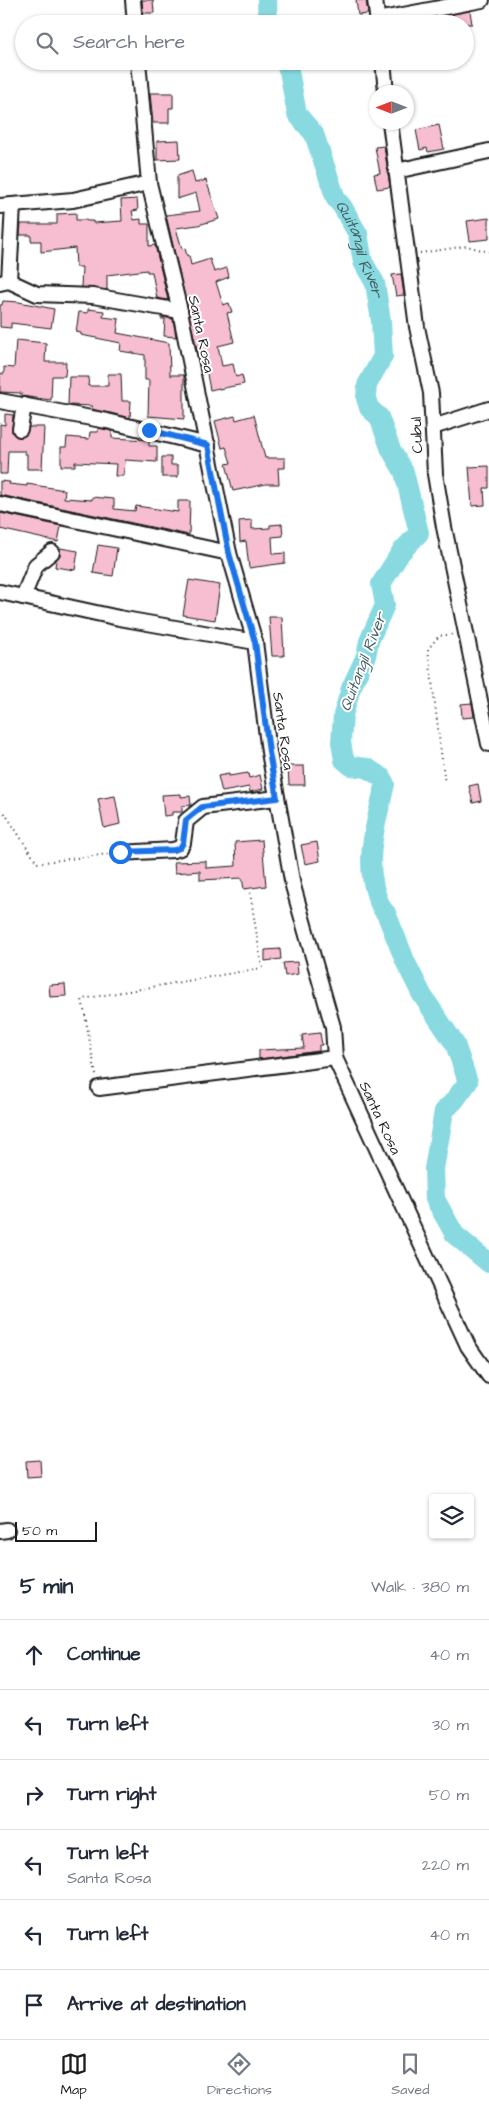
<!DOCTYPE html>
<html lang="en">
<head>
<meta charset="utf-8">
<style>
	:root { --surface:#fff; --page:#f6f6f7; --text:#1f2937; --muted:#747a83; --line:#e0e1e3; --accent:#1c1c1c }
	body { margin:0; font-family:"Architects Daughter",sans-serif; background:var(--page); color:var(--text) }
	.controls { position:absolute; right:15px; bottom:15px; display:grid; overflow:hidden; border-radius:5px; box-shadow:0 1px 4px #0004 }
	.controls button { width:45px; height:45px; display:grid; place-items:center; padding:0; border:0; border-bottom:1px solid var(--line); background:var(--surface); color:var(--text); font:25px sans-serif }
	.compass { position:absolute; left:369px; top:85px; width:45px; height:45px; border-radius:50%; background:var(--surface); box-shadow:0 1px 4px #0004; rotate:270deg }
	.scale { position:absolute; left:15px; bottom:12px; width:82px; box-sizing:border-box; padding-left:5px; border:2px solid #1c1c1c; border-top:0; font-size:14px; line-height:18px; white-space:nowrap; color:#1c1c1c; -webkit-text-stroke:4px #fff; paint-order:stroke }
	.stop { position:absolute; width:15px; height:15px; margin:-11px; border:4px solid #1a73e8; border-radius:50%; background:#fff }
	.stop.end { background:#1a73e8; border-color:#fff; box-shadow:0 1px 5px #0008 }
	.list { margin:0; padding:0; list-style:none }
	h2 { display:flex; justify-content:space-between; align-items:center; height:65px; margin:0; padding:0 20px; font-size:21px }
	h2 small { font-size:16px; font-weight:400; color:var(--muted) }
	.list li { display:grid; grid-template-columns:32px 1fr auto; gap:15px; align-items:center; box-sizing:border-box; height:70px; padding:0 20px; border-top:1px solid var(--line) }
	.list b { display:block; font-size:19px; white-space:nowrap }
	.list p { margin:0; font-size:16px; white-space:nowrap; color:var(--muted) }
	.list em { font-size:16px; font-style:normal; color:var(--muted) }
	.icon { flex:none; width:28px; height:28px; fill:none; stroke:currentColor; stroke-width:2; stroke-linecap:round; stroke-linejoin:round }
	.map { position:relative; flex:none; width:489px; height:1554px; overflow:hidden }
	.search { position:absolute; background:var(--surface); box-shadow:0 1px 4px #0004; left:15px; right:15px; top:15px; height:55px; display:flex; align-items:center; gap:12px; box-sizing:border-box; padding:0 18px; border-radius:28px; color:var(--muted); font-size:19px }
	.sheet { height:485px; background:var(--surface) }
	nav { display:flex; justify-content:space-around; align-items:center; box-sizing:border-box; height:70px; border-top:1px solid var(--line); background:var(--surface); font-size:14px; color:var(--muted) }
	nav a { display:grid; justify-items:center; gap:2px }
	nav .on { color:var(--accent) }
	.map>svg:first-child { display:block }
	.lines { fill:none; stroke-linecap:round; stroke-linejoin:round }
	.river { stroke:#88d9e0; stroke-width:20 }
	.building { fill:#f7bed2; stroke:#1c1c1c }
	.minor-casing { stroke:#1c1c1c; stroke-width:18 }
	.path { stroke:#1c1c1c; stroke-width:2; stroke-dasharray:1 4; stroke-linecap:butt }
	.minor { stroke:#fff; stroke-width:14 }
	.route { stroke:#1a73e8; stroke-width:6 }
	.labels { text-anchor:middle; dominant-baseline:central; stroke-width:4; stroke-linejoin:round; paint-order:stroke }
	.street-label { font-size:15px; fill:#1c1c1c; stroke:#fff }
	.water-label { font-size:16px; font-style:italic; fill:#425e61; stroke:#fff }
</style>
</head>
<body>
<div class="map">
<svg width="489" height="1554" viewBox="0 0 489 1554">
	<rect width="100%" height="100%" fill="#fff"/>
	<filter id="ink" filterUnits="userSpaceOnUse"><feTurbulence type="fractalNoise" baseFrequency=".02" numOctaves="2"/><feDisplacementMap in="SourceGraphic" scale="10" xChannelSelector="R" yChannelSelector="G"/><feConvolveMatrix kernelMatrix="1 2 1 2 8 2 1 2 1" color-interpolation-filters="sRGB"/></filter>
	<g filter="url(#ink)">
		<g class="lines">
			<g class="river">
				<polyline points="267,0 268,24"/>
				<path id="s1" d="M284 61 289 71 297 114 314 134 336 199 342 206 358 234 363 262 375 283 381 321 383 356 367 385 366 398 369 408 379 417 391 450 404 472 419 533 401 552 381 584 385 605 369 641 366 656 351 688 343 715 341 742 344 760 351 766 367 768 381 777 385 784C377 821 363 859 377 897 380 904 381 909 386 913L406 963 422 995 455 1044 468 1082 454 1101 444 1111 434 1169 435 1199 455 1235 489 1263"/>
			</g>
		</g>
		<g class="building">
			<polygon points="142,0 153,0 154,13 143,13"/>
			<polygon points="356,0 366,0 368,14 358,15"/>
			<polygon points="470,11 472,24 412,24 411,22"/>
			<polygon points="150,93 173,93 173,108 169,108 169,123 153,123"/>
			<polygon points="439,125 444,149 428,152 427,148 420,150 416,130"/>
			<polygon points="179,140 180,159 157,160 157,141"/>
			<polygon points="384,146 390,187 377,189 374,174 380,173 375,147"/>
			<polygon points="192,171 195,183 206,180 219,219 198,225 176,228 182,249 185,248 187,256 189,255 191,265 210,259 214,272 227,268 229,277 216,282 223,305 229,303 232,312 227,313 234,342 218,346 222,366 233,364 236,377 242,375 244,384 219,389 219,388 210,390 203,353 198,354 166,215 200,211 196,193 177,199 177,176"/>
			<polygon points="137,199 138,210 132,211 134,220 141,219 141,224 149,224 149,246 155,245 168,300 157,298 152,272 147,272 147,270 107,275 107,290 81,287 82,267 76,267 75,248 41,252 41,241 31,241 31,235 20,235 21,224 57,224 57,214 76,213 76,220 86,220 87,221 93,221 93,223 122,221 121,200"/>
			<polygon points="489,218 489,239 470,241 467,221"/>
			<polygon points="401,274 404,295 396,296 392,275"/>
			<polygon points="3,301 19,302 54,309 51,328 11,323 11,328 0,327 0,305 2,305"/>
			<polygon points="88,309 104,311 103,317 119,319 117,333 169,343 170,375 184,375 184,419 148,416 149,380 145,380 145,355 120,351 121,343 81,335 81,333 76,332 79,312 88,313"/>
			<polygon points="161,317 173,319 176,337 164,336 165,319 161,319"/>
			<polygon points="16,340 46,343 45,362 66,362 65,376 52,376 51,400 21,396 21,393 0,392 0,373 4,374 4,367 14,368"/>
			<polygon points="108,374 121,374 122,401 131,401 130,418 92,409 92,406 68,405 69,377 89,377 88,386 108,386"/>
			<polygon points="5,414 13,415 12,432 18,437 26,435 29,427 44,427 42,469 27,469 27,454 25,454 25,451 8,451 7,474 0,474 0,424 5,425"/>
			<polygon points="254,415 265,458 285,458 285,468 278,468 279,484 266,484 233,491 226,464 231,463 226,447 222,448 215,421 235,416 236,420"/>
			<polygon points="98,428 112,431 112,438 149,440 149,446 157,446 157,462 125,460 124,476 115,476 116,464 75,462 75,466 61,466 61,447 66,447 67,437 89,439 90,432 98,432"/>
			<polygon points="162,457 171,457 171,465 178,465 178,477 162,477"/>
			<polygon points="489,466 489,488 484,488 485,505 472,506 469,467"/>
			<polygon points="0,481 10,482 9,484 27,486 27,484 65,490 64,498 92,500 92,497 114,499 114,509 135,511 136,506 178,512 178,501 190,501 189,535 0,495"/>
			<polygon points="0,513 61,526 58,542 0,529"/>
			<polygon points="252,520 252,529 270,528 270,525 282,524 283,536 272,537 273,554 285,553 285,563 249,568 246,541 240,542 239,521"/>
			<polygon points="98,545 117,548 113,576 93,573"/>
			<polygon points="60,548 78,551 75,570 55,567 56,560 60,555"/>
			<polygon points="189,580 220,585 215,620 183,615"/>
			<polygon points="269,617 282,617 284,656 272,656"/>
			<polygon points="472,703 474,717 462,718 461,704"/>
			<polygon points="288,766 304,766 305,785 289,785"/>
			<polygon points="248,773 249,778 260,775 263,789 250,792 249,787 222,792 218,776 229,774 229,776"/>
			<polygon points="478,784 481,801 473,803 469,786"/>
			<polygon points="181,794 181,797 190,796 191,805 182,806 182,812 172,812 172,815 164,816 162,795"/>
			<polygon points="115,796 120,824 104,828 98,799"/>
			<polygon points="262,840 266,886 244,889 242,878 200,880 200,871 175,873 174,862 206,861 206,868 236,866 235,842"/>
			<polygon points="317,842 320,861 305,864 301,845"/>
			<polygon points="280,949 281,959 265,961 265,950"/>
			<polygon points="297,962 298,974 285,976 283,963"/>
			<polygon points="65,984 66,996 50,997 49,985"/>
			<polygon points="320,1033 322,1045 319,1045 319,1051 259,1059 259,1050 304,1048 302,1035"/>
			<polygon points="40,1460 41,1476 27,1477 26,1461"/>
		</g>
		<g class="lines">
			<g class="minor-casing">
				<g id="minor">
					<polyline points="133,0 135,24"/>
					<polyline points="375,0 378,24"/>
					<polyline points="377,20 482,0"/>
					<polyline points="138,61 149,183 180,311 229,553 255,642 269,752 293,886 333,1027 335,1058 468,1346 489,1376"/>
					<polyline points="383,61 386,92"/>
					<polyline points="390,122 417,327 431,393 435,474 444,527 489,744"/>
					<polyline points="396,171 489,151"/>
					<polyline points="0,206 73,200 149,183"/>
					<polyline points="9,281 13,205"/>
					<polyline points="0,283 9,281 37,294 93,296 180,311"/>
					<polyline points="0,401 107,421 208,445"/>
					<polyline points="433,427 489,409"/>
					<polyline points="20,429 24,405"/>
					<polyline points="0,504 229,553"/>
					<polyline points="0,592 119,618 255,642"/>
					<polyline points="23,597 36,565 52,552"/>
					<polyline points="120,853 173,850 180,848 183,843 186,821 203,807 277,798"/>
					<polyline points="99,1088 335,1058"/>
					<polyline points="0,1531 7,1530"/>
				</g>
			</g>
			<g class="path">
				<polyline points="420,253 467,246 489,252"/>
				<polyline points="445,784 428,649 439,636 454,634"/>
				<polyline points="0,812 4,812 37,863 108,854"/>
				<polyline points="96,1075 82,999 262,968 250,892"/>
			</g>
			<use href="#minor" class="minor"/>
		</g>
	</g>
	<g class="lines" filter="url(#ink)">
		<polyline class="route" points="120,852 174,850 180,848 183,843 186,820 202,807 277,798 269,752 255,642 229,553 208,445 149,430"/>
	</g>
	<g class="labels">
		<g class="street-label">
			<text transform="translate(201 334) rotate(78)">Santa Rosa</text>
			<text transform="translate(417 435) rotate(-92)">Cubul</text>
			<text transform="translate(283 731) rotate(82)">Santa Rosa</text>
			<text transform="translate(380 1118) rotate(65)">Santa Rosa</text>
		</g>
		<g class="water-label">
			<text stroke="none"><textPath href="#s1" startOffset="206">Quitangil River</textPath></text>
			<text transform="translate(363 662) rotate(-69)">Quitangil River</text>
		</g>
	</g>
</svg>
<div class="controls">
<button><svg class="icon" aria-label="layers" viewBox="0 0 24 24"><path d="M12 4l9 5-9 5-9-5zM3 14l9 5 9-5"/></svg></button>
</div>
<svg class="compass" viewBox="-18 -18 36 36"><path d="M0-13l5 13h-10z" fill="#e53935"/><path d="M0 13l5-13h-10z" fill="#747a83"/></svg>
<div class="scale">50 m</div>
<div class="stop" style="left:120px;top:852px"></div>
<div class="stop end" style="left:149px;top:430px"></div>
<div class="search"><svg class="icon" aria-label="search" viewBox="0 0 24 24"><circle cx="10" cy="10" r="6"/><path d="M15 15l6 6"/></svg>Search here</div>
</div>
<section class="sheet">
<h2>5 min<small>Walk · 380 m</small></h2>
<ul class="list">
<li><svg class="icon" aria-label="ahead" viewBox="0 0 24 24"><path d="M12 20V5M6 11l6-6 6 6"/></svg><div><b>Continue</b></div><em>40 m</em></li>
<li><svg class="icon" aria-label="left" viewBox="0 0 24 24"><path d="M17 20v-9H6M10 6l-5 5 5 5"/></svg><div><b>Turn left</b></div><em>30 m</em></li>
<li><svg class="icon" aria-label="right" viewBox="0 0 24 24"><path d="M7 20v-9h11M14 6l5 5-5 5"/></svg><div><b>Turn right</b></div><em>50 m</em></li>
<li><svg class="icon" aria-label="left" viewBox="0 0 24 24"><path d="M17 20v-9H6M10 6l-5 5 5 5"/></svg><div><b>Turn left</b><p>Santa Rosa</p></div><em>220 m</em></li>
<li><svg class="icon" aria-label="left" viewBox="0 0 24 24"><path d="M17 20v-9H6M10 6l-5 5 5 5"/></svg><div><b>Turn left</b></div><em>40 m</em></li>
<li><svg class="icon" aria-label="arrive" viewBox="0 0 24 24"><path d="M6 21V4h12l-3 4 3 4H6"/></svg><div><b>Arrive at destination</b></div></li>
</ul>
</section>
<nav>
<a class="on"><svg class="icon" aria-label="map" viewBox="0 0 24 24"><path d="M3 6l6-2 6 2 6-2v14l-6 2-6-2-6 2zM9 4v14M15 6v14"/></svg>Map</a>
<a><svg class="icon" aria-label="directions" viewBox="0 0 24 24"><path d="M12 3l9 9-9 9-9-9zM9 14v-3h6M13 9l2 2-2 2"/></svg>Directions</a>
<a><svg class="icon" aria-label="saved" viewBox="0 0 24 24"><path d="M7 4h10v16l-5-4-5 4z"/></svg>Saved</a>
</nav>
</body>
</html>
